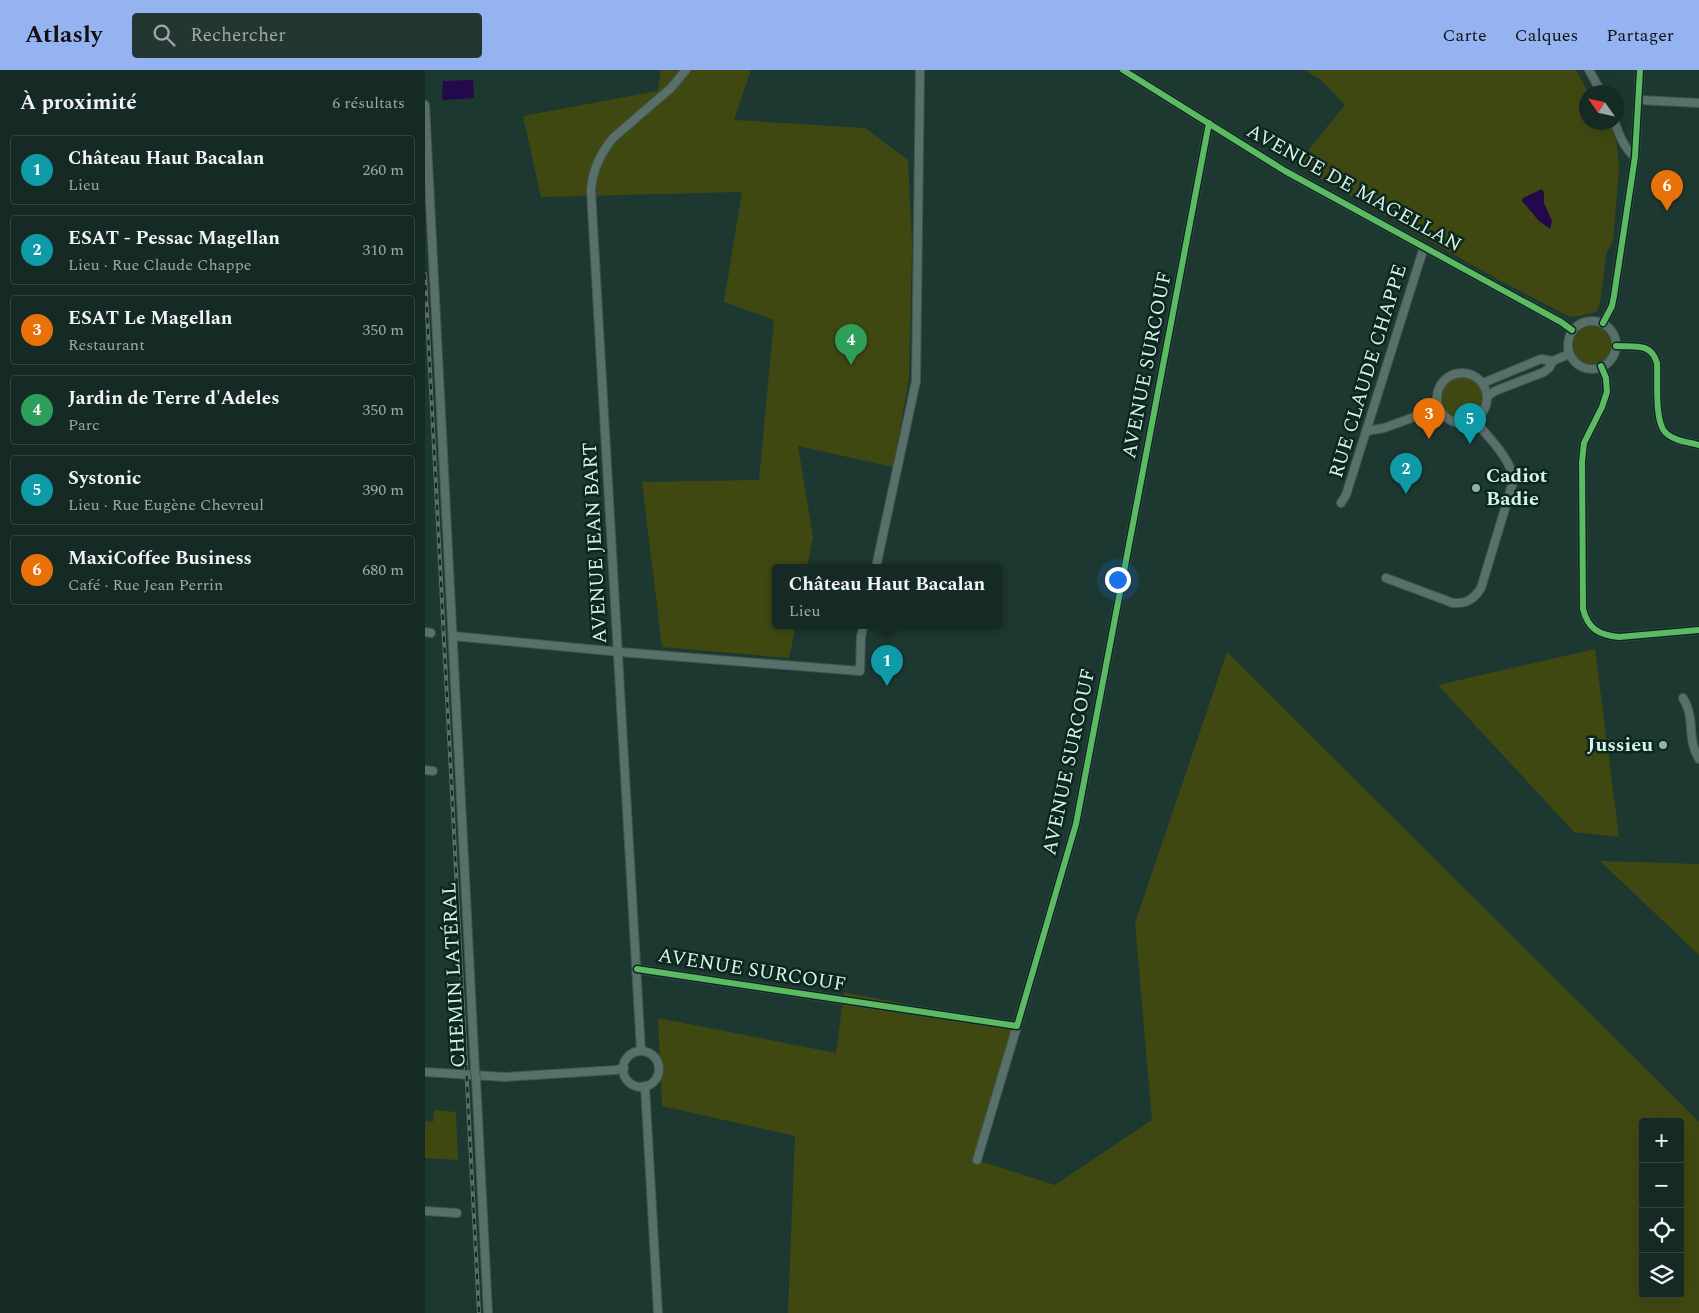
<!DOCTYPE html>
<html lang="fr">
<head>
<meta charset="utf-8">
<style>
	:root { --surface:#162a25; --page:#233632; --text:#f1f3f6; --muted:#9ea7a7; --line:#354642; --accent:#95b2f1 }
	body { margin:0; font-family:Spectral,serif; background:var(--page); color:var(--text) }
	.controls { position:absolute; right:15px; bottom:15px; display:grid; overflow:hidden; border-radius:5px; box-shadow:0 5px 20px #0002 }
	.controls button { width:45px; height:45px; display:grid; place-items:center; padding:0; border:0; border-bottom:1px solid var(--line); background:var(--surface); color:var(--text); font:25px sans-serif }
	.compass { position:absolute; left:1154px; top:15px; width:45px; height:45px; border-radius:50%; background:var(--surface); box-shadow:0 5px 20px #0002; rotate:304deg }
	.you { position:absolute; left:692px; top:509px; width:18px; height:18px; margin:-12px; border:4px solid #fff; border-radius:50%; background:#1a73e8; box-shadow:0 0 0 8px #1a73e833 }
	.badge { display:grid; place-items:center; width:32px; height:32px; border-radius:50%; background:var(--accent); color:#fff; font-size:16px; font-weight:700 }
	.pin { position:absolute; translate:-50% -41px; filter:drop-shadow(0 1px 2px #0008) }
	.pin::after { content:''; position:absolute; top:26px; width:18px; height:15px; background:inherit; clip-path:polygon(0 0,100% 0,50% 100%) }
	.popup { position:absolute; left:347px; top:494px; width:230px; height:65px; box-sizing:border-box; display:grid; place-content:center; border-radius:5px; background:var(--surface); filter:drop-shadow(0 1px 4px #0005); font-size:16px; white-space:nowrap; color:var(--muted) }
	.popup b { font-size:19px; color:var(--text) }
	.popup::after { content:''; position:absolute; left:50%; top:100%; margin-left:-10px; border:10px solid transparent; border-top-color:var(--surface) }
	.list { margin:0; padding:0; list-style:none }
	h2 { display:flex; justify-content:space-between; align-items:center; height:65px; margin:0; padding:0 20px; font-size:21px }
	h2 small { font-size:16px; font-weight:400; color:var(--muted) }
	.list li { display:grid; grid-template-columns:32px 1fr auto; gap:15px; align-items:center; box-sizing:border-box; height:70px; margin:0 10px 10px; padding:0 10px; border:1px solid var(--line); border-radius:5px }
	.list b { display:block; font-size:19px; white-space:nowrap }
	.list p { margin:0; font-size:16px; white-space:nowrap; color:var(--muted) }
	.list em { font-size:16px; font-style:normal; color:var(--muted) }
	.icon { flex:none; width:28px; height:28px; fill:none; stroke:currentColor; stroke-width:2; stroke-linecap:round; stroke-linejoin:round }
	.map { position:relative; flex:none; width:1274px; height:1243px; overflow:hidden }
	header { display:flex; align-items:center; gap:30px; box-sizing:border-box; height:70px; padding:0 25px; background:var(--accent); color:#111 }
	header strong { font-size:24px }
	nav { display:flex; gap:28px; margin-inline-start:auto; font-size:18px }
	.search { width:350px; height:45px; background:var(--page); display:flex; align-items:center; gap:12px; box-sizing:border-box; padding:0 18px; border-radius:5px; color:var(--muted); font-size:19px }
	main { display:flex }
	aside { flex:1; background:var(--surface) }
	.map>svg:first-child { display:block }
	.green { fill:#404812; fill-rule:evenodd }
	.water { fill:#23094b }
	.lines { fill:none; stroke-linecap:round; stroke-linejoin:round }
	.minor-casing { stroke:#40554f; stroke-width:10 }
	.minor { stroke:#596f6a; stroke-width:8 }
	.rail-casing { stroke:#586e68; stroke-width:4 }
	.rail { stroke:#0c261f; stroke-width:2; stroke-dasharray:5.5; stroke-linecap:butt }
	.minor-bridge-casing { stroke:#40554f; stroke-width:10; stroke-linecap:butt }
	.minor-bridge { stroke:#596f6a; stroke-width:8 }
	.cycleway-casing { stroke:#0c261f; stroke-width:9 }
	.cycleway { stroke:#5cba63; stroke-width:6 }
	.poi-dot { fill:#93b1a8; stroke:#0c261f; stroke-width:2 }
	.labels { text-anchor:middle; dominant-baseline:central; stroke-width:5; stroke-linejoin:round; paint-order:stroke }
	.street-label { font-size:20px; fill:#d3f2e8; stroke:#0c261f }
	.poi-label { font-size:20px; font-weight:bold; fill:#d3f2e8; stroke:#0c261f; text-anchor:start }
</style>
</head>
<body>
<header>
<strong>Atlasly</strong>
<div class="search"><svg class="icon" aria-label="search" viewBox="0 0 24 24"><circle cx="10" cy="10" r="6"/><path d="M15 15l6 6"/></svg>Rechercher</div>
<nav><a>Carte</a><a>Calques</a><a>Partager</a></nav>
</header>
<main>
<aside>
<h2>À proximité<small>6 résultats</small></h2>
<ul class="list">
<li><span class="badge" style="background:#0f9aa8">1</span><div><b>Château Haut Bacalan</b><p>Lieu</p></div><em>260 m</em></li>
<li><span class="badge" style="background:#0f9aa8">2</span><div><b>ESAT - Pessac Magellan</b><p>Lieu · Rue Claude Chappe</p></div><em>310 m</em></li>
<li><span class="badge" style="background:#e8710a">3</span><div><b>ESAT Le Magellan</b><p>Restaurant</p></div><em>350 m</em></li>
<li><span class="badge" style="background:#2e9e5b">4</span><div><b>Jardin de Terre d'Adeles</b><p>Parc</p></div><em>350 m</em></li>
<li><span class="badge" style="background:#0f9aa8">5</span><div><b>Systonic</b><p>Lieu · Rue Eugène Chevreul</p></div><em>390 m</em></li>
<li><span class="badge" style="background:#e8710a">6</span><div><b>MaxiCoffee Business</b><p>Café · Rue Jean Perrin</p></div><em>680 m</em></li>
</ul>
</aside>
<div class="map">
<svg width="1274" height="1243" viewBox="0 0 1274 1243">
	<rect width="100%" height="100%" fill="#1d3831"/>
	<g class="green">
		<polygon points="236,0 326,0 309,50 440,58 483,90 487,174 484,309 468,397 373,376 388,467 382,497 351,497 351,555 371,555 364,588 237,577 217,412 334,410 349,250 299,232 317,122 116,127 98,46 233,21"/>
		<polygon points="880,0 1151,0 1163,22 1162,52 1186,53 1192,75 1194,97 1188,171 1181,184 1175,234 1171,242 1150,247 1143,246 1072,209 871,95 920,35 896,10"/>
		<circle cx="1167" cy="275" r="19"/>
		<circle cx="1037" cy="328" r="21"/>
		<polygon points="1170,579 1194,767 1149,762 1013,615"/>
		<path d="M802 582 1274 1052V1243H363L370 1066 237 1036 233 948 411 983 419 922 592 956 552 1090 630 1115 727 1050 710 853ZM1218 1052H1255V1224H1218Z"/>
		<polygon points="1175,791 1274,794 1274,885"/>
		<polygon points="9,1040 31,1042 33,1090 0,1088 0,1051 8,1052"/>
	</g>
	<g class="water">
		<polygon points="48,10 49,28 19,30 17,29 18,11"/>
		<polygon points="1117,119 1119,122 1119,133 1127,151 1125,159 1114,151 1097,131 1098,128"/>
	</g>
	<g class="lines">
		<g class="minor-casing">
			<g id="minor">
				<polyline points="698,0 860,101 1136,252 1147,260"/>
				<polyline points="1164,0 1176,22"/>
				<polyline points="1214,30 1274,33"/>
				<polyline points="0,35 50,1001"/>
				<path d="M1190 52C1194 66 1199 78 1210 87"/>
				<circle cx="1167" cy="275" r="24"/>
				<polyline points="1178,253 1187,236 1189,226 1210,87 1215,0"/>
				<path d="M1191 276C1209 277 1226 272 1232 293 1233 309 1229 353 1241 363 1249 371 1263 372 1274 375"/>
				<path d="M1176 296 1181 308 1182 322 1177 337 1159 373 1157 392 1158 539C1163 559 1174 565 1194 567L1274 560"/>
				<circle cx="1037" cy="328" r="25"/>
				<polyline points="1058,313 1116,289 1128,291"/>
				<polyline points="1063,326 1070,321 1119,302 1124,298 1128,291 1144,284"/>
				<polyline points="942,361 959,358 1014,338"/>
				<polyline points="916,433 921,425 999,177"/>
				<polyline points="451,497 491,311 495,0"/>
				<path d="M961 508 1028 533C1042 534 1049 529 1056 518L1088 412C1089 391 1062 366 1049 350"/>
				<polyline points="0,562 6,563"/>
				<polyline points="28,566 195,582 435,601 436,566 439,555"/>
				<path d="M1258 628C1271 648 1261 668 1274 689"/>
				<polyline points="0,700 8,701"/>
				<polyline points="212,899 592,956 651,754 784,53"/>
				<path d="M216 981 166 121C167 100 175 84 188 68L246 18 261 0"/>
				<circle cx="216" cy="999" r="18"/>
				<polyline points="0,1002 80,1007 191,1000 199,998"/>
				<polyline points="51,1009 63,1243"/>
				<polyline points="220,1016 233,1243"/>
				<polyline points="552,1090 592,956"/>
				<polyline points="0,1141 32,1143"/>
			</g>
		</g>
		<use href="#minor" class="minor"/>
		<g class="rail-casing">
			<polyline id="rail" points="0,204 54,1243"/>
		</g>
		<use href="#rail" class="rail"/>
		<g class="minor-bridge-casing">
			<polyline id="minor-bridge" points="50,1001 51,1009"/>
		</g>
		<use href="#minor-bridge" class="minor-bridge"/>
		<g class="cycleway-casing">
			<g id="cycleway">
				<polyline points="698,0 860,101 1136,252 1147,260"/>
				<polyline points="1178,253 1187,236 1189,226 1210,87 1215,0"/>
				<path d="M1191 276C1209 277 1226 272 1232 293 1233 309 1229 353 1241 363 1249 371 1263 372 1274 375"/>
				<path d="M1176 296 1181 308 1182 322 1177 337 1159 373 1157 392 1158 539C1163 559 1174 565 1194 567L1274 560"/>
				<polyline points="212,899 592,956 651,754 784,53"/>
			</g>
		</g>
		<use href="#cycleway" class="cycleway"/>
	</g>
	<g class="poi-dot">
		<circle cx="1051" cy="418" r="5"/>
		<circle cx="1238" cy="675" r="5"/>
	</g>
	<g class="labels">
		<g class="street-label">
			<text transform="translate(929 118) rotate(29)">AVENUE DE MAGELLAN</text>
			<text transform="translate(722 295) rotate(-79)">AVENUE SURCOUF</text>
			<text transform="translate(943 301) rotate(-73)">RUE CLAUDE CHAPPE</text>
			<text transform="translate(170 473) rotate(-93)">AVENUE JEAN BART</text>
			<text transform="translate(644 692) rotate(-78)">AVENUE SURCOUF</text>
			<text transform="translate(327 900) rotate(9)">AVENUE SURCOUF</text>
			<text transform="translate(29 905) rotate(-93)">CHEMIN LATÉRAL</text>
		</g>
		<g class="poi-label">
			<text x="1061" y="406">Cadiot<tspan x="1061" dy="23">Badie</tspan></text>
			<text x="1228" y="675" text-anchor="end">Jussieu</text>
		</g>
	</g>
</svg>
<div class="controls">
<button>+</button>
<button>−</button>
<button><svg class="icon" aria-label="locate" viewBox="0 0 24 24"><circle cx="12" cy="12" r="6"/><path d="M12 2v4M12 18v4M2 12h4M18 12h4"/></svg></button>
<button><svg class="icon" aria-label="layers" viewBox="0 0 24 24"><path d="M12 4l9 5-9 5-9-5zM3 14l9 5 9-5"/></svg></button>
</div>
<svg class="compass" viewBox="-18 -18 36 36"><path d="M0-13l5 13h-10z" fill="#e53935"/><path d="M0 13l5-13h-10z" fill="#9ea7a7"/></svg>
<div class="you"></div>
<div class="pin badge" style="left:462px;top:616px;background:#0f9aa8">1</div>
<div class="popup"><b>Château Haut Bacalan</b>Lieu</div>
<div class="pin badge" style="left:981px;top:424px;background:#0f9aa8">2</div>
<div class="pin badge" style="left:1004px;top:369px;background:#e8710a">3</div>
<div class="pin badge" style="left:426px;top:295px;background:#2e9e5b">4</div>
<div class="pin badge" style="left:1045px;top:374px;background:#0f9aa8">5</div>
<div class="pin badge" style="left:1242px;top:141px;background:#e8710a">6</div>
</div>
</main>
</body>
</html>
